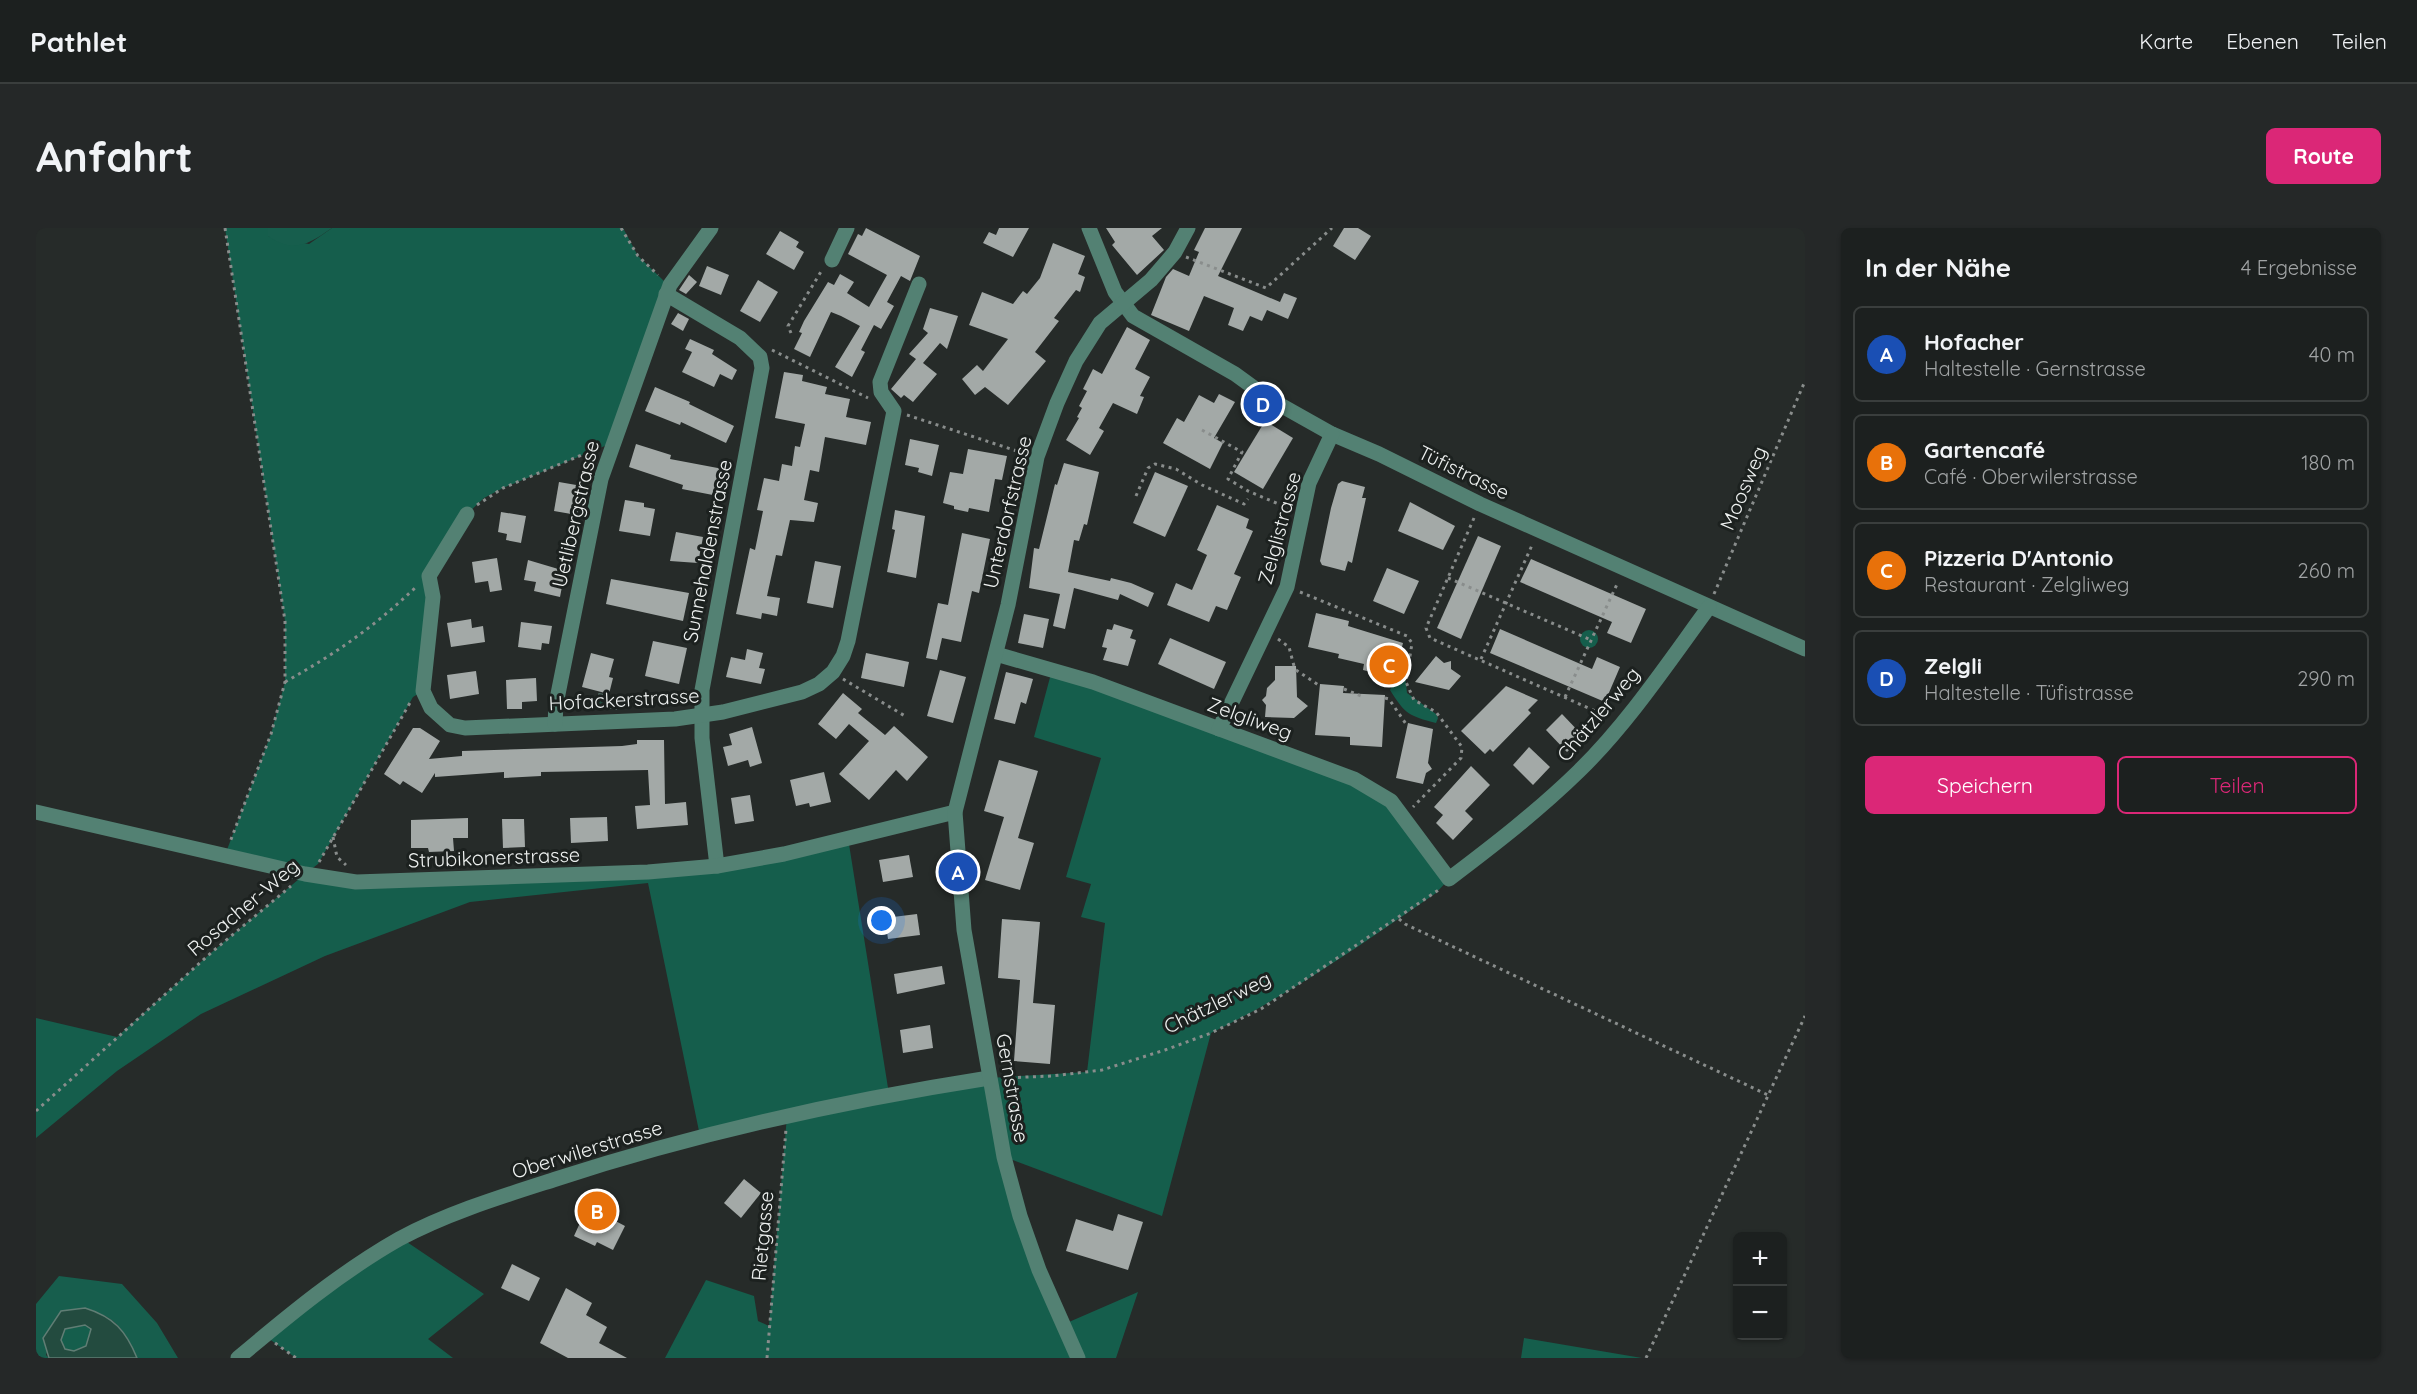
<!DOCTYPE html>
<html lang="de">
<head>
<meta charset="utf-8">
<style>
	:root { --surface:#1c201f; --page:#252828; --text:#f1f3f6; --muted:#a0a3a4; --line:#3a3e3d; --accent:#db2777 }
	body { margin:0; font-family:Quicksand,sans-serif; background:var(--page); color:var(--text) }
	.controls { position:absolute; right:18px; bottom:18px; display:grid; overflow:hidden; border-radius:9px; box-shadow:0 2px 4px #0004 }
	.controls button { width:54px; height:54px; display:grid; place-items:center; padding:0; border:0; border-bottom:2px solid var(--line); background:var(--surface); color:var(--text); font:30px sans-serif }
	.you { position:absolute; left:846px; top:693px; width:21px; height:21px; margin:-15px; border:4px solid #fff; border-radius:50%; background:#1a73e8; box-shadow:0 0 0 9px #1a73e833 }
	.badge { display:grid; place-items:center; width:39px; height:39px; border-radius:50%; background:var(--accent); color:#fff; font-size:20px; font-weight:700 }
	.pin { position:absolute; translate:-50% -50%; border:3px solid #fff; box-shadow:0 2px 6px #0006 }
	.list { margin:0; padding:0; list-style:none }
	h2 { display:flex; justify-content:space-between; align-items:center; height:78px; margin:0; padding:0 24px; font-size:26px }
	h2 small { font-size:20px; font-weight:400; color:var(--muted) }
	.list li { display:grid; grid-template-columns:39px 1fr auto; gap:18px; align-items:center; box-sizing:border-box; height:96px; margin:0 12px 12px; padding:0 12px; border:2px solid var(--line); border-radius:9px }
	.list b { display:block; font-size:22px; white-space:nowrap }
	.list p { margin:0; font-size:20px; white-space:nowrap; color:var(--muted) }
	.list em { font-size:20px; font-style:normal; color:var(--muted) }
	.actions { display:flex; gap:12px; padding:18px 24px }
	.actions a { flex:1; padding:14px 0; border:2px solid var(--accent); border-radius:9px; text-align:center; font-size:21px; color:var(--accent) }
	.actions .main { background:var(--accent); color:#fff }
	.map { position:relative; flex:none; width:1769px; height:1130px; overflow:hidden; border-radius:9px }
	header { display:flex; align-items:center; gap:36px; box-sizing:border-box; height:84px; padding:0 30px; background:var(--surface); border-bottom:2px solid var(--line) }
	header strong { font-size:28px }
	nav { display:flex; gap:33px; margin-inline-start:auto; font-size:21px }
	.intro { display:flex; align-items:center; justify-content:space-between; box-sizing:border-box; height:144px; padding:0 36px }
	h1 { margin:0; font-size:42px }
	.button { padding:15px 27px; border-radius:9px; background:var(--accent); color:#fff; font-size:21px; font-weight:700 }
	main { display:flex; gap:36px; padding:0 36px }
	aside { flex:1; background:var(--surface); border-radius:9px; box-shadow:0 2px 4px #0004 }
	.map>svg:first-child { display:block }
	.green { fill:#155e4c }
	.forest { fill:#175e4d }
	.water { fill:#234b3f; stroke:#607d74; stroke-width:1.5; fill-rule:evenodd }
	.building { fill:#a3a9a7 }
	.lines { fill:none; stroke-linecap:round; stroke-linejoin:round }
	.path { stroke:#898d8c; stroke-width:3; stroke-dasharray:3 4.5; stroke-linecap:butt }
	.minor { stroke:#538173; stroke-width:15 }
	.labels { text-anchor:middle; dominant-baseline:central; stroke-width:6; stroke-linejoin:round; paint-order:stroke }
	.street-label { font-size:20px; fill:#eef1f0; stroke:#1c211f }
</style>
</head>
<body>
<header>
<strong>Pathlet</strong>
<nav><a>Karte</a><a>Ebenen</a><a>Teilen</a></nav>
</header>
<div class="intro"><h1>Anfahrt</h1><a class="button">Route</a></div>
<main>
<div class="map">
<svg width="1769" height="1130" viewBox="0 0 1769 1130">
	<rect width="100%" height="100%" fill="#262b29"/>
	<g class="green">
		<path d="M189 0H232V8L273 16 296 0H587L602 28 628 53 576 215 467 260 448 270 431 286 393 348 387 463 377 469 282 636 270 645 294 651 612 644 812 610 853 866 953 850 1051 844 1069 695 1045 689 1055 656 1030 649 1065 530 998 509 1016 442 1338 561 1413 651 1400 665C1328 715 1255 766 1175 805L1126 988 969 929 1026 1097 1102 1064 1080 1130H629L670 1052 718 1068 722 1093 733 1098 751 888 664 908 612 655 434 674 289 728 165 786 81 843 0 910V790L81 809 176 724 269 646 189 627 235 506 249 454V393Z"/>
		<circle cx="1553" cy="411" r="9"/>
		<path d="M1362 444 1369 447 1371 465 1400 486 1402 490 1400 495C1373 488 1369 486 1354 462Z"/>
		<polygon points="365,1010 448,1066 392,1111 417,1130 260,1130 229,1108"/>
		<polygon points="49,1097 55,1101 50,1118 38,1123 29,1121 25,1112 29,1101"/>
		<polygon points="1488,1110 1606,1130 1485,1130"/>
	</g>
	<g class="forest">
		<path d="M232 0H296C273 16 257 26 232 8Z"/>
		<path d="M23 1048 86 1056 121 1095 142 1130H101C84 1090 68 1079 25 1083L10 1127 13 1130H0V1076Z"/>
	</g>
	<g class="water">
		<polygon points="563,466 570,467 569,471 581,474 580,481 554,476 556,469 562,470"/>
		<path d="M49 1080C78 1089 90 1103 101 1130H13L7 1110 25 1083ZM49 1097 55 1101 50 1118 38 1123 29 1121 25 1112 29 1101Z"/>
	</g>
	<g class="building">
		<polygon points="830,0 884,28 874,53 865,48 851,74 858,78 845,101 838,97 825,122 829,124 816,149 799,139 824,98 805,88 795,84 774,129 758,121 766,105 763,104 768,93 792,54 798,57 804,46 818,54 811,65 833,79 851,47 812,26 822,6 826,8"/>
		<polygon points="963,0 993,0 977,29 947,15 953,4 960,7"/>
		<polygon points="1070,0 1126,0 1116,8 1128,22 1101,47 1076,17 1079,14"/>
		<polygon points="1169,0 1206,0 1182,48 1244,74 1248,65 1261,70 1252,91 1231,82 1226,93 1214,88 1207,103 1192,97 1198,80 1168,68 1153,103 1115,87 1130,49 1137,41 1153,48 1163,24 1158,22"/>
		<polygon points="1308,0 1322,0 1335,8 1319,32 1297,18"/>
		<polygon points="744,3 763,14 760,19 768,24 758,42 730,26"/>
		<polygon points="1017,15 1049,28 1042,46 1049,49 1044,64 1040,62 1018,90 1023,93 999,124 1010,133 972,177 949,159 939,167 926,151 941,137 947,143 972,111 933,97 946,64 977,76 987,63 991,66 1004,50"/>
		<polygon points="671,38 693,47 685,67 663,58"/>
		<polygon points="653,47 661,54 650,66 643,62"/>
		<polygon points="722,52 742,64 724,94 704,83"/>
		<polygon points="894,80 922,88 911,121 904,115 887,135 901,146 877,174 868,167 865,170 855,161 880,131 873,126 892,105 887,101"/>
		<polygon points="642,85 653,91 647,103 635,96"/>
		<polygon points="1091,99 1114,112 1099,141 1114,149 1104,168 1108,169 1101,186 1077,175 1063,200 1068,203 1054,227 1030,212 1043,190 1041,189 1046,180 1043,178 1051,163 1047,161 1057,141 1066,146"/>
		<polygon points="654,111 678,122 676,126 701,142 696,152 684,146 678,159 646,144 656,124 649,121"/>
		<polygon points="748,144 767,147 766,153 791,159 789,166 814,171 810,189 835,194 830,217 789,209 783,244 774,242 768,272 782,275 778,294 754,292 746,328 740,327 731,368 744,370 741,388 726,385 725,391 700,386 714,320 719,322 727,283 721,282 728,250 743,253 746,236 756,238 759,218 764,219 769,196 739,190"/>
		<polygon points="619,159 654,174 653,176 698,198 690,215 645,194 644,197 609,183"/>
		<polygon points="1183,166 1199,174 1178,210 1187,215 1174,241 1127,215 1141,190 1148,194 1163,167 1178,175"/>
		<polygon points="1229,193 1257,210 1227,261 1198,244"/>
		<polygon points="874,211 903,217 896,248 882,244 883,240 869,237"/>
		<polygon points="600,216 635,227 634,231 687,241 682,268 646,261 647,257 593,239"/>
		<polygon points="932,221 971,228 966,252 959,251 953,284 933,280 932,284 918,281 918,278 907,275 914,244 927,246"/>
		<polygon points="1028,235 1063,244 1051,297 1048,296 1043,313 1038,312 1032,344 1074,353 1075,350 1095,355 1118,365 1112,379 1084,366 1082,372 1038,360 1029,401 1017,398 1024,366 993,360 998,320 1003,321 1019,256 1021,257"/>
		<polygon points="1119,244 1152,258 1129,309 1097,295"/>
		<polygon points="1306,253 1329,259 1326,270 1330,270 1316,335 1312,333 1309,343 1286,337 1284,333 1295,280 1302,256"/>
		<polygon points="523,254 546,258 541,287 518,283"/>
		<polygon points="589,272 608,275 608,279 619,281 614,308 583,303"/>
		<polygon points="1374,274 1419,298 1407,322 1362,303"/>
		<polygon points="1181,277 1213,291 1210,300 1217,303 1198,346 1205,349 1191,382 1180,378 1173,394 1131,377 1140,355 1156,362 1171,327 1161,322"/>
		<polygon points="859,282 889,288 880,350 851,344 859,302 856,301"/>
		<polygon points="465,284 490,288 485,315 470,312 471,306 462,304"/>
		<polygon points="640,304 667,309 662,335 634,333"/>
		<polygon points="926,305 954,311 943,365 936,363 925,414 906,410 901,432 890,430 902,375 912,377"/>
		<polygon points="1442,308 1465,318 1425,411 1401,400"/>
		<polygon points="461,330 466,362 454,364 452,353 439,355 436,334"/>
		<polygon points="1495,331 1610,381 1595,415 1571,405 1576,394 1484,354"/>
		<polygon points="492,332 529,343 524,369 498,363 500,354 488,352"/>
		<polygon points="779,333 805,338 797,380 771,375"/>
		<polygon points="1351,340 1383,353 1368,386 1337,373"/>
		<polygon points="575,351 653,365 647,393 570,376"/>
		<polygon points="1280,385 1313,393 1312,398 1367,415 1358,450 1327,442 1328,436 1302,430 1303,426 1272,419"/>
		<polygon points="988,386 1013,391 1007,420 982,415"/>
		<polygon points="435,391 436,400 447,398 449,414 415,419 411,395"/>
		<polygon points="485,394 516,398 513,416 506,415 505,422 482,419"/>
		<polygon points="1078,396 1097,402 1094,410 1100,412 1092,438 1067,432 1071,420 1066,419 1071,401 1076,402"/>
		<polygon points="1464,401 1556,441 1561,429 1584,439 1569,474 1454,425"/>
		<polygon points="1134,410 1190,434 1178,461 1122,436"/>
		<polygon points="617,413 651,420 643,456 609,448"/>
		<polygon points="711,421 727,425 723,440 729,441 725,456 690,449 695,429 709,432"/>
		<polygon points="555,425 578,431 573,449 577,450 573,466 546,459"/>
		<polygon points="830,425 873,434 868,459 825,450"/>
		<polygon points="1400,428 1408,435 1415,433 1415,441 1425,448 1413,462 1379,454"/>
		<polygon points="1239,438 1260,438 1261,469 1272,478 1258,490 1229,489 1230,477 1226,472 1230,468 1231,460 1239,452"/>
		<polygon points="904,442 930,449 917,495 891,488"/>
		<polygon points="440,443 443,466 414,471 411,447"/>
		<polygon points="970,444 997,451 990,476 985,474 979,496 958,491"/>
		<polygon points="500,450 501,473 486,474 486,481 471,481 470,452"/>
		<polygon points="1284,456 1308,458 1307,465 1349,467 1346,519 1314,517 1314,509 1279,507"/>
		<polygon points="1470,458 1502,472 1492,482 1495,485 1457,524 1454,521 1449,526 1425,503"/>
		<polygon points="807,465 826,481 822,485 849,507 858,498 892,529 871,553 860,542 833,572 803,546 833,513 813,496 800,511 782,496"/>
		<polygon points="1526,486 1547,508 1531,524 1510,502"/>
		<polygon points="1372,495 1397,501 1392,535 1396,541 1390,545 1387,556 1360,550"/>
		<polygon points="716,499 726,535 714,539 712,532 692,538 687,519 696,517 693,506"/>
		<polygon points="377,500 384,500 404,513 393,531 426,528 426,523 586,518 601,516 601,512 628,512 629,576 650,574 652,597 601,601 599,578 614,577 612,542 505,544 505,548 468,550 468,544 399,549 399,545 386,565 367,553 364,557 348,546"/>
		<polygon points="1493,519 1514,539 1497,557 1477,537"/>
		<polygon points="963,532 1002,543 982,610 998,615 984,662 949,652 968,589 948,583"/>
		<polygon points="1435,538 1454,557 1429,583 1437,591 1417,612 1400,595 1407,587 1398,579"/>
		<polygon points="788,544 795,574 774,579 773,575 760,578 754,552"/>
		<polygon points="714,567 718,593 699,596 695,570"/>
		<polygon points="571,589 572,613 535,615 534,590"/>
		<polygon points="432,590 432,610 417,610 418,623 393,624 392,620 375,620 375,592"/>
		<polygon points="466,591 488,591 489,619 467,620"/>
		<polygon points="873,627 877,649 847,654 843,632"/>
		<polygon points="881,686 884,707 852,711 849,690"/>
		<polygon points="966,691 1004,694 997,775 1019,777 1014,836 978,833 984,752 962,750"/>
		<polygon points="906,738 909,756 861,766 858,746"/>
		<polygon points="894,797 897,820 867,825 864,802"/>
		<polygon points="708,951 725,965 705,990 688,975"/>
		<polygon points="553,975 574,985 572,989 589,998 577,1022 561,1014 559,1018 538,1008"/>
		<polygon points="1082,986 1107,994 1092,1042 1030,1023 1040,991 1077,1003"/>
		<polygon points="476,1036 504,1050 493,1073 465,1060"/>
		<polygon points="530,1060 556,1075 550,1087 571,1099 563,1115 591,1130 532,1130 504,1115"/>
	</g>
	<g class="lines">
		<g class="path">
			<polyline points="189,0 249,393 249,454 235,506 194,614"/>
			<polyline points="585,0 602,28 622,47"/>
			<polyline points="1150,29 1230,60 1296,0"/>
			<polyline points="755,105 752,98 786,42"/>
			<polyline points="736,122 832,170"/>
			<polyline points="871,187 987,225"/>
			<polyline points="1166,202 1206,224 1192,251 1212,263 1252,280"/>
			<polyline points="1100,268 1112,240 1119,236 1140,241 1166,257 1208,276 1212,271"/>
			<polyline points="441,277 467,260 560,221"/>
			<polyline points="1438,290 1390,400 1394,410 1573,489"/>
			<polyline points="1412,350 1555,412"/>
			<polyline points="1264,364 1371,408 1376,415 1370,454 1378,472 1400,484 1426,519 1425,530 1377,579"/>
			<polyline points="1678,366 1769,153"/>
			<polyline points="1242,411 1253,419 1258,438"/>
			<polyline points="1445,431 1497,315"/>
			<polyline points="1260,442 1284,458"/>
			<polyline points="807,451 869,488"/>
			<path d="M249 454C299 426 338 399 380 359"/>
			<polyline points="1308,461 1325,468"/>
			<polyline points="1529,469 1582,354"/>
			<polyline points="1349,470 1353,471 1370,496"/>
			<polyline points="297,609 301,629 310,637"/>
			<polyline points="283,634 375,473"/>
			<polyline points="1363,691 1369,696 1732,867"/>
			<polyline points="967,850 1016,848 1066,842 1129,822 1175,805 1225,781 1404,661"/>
			<polyline points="0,883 176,724 255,658"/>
			<polyline points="239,1115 260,1130"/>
			<polyline points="731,1130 750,901"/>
			<polyline points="1610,1130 1769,788"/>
		</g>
		<g class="minor">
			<polyline points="1053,0 1079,64 1097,88 1199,146 1232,170 1296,206 1343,226 1444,276 1769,421"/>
			<polyline points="796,32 811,0"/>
			<polyline points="630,66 704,110 724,129 726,140 666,462 666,510 681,638"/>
			<polyline points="431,286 393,348 397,369 387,463 395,480 414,497 429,500 639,491 687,484 766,464 783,456 797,444 807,428 812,413 858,183 845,164 844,154 883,56"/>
			<path d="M960 426 1057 454 1318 551 1355 573 1413 651C1458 617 1502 583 1543 543 1592 495 1632 435 1673 379"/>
			<polyline points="519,496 520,476 565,251 634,57 675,0"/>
			<polyline points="1183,501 1251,359 1273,255 1296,206"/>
			<polyline points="0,584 269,646 320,654 612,644 681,638 748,626 919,584"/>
			<path d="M202 1130C253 1087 305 1044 363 1011 411 985 467 968 520 951 661 905 806 873 953 850"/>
			<polyline points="1042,1130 1003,1042 984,988 968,929 928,702 919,584 972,377 1001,229 1021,175 1040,133 1064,95 1115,52 1139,24 1152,0"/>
		</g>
	</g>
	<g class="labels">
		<g class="street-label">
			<text transform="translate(1428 244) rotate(26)">Tüfistrasse</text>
			<text transform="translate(1707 260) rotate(-67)">Moosweg</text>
			<text transform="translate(971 284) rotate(-77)">Unterdorfstrasse</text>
			<text transform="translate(539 286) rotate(-77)">Uetlibergstrasse</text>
			<text transform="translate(1243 300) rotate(-75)">Zelglistrasse</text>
			<text transform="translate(671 323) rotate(-79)">Sunnehaldenstrasse</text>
			<text transform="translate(588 471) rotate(-3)">Hofackerstrasse</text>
			<text transform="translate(1562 486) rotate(-50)">Chätzlerweg</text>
			<text transform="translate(1214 490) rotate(20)">Zelgliweg</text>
			<text transform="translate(458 629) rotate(-2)">Strubikonerstrasse</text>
			<text transform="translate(207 679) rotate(-40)">Rosacher-Weg</text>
			<text transform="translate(1181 774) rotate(-26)">Chätzlerweg</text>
			<text transform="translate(977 860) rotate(80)">Gernstrasse</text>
			<text transform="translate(551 921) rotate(-17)">Oberwilerstrasse</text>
			<text transform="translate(726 1008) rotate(-85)">Rietgasse</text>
		</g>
	</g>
</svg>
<div class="controls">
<button>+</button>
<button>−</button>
</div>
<div class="you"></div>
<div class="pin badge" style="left:922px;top:644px;background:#1a4fb4">A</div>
<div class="pin badge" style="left:561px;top:983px;background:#e8710a">B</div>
<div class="pin badge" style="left:1353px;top:437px;background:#e8710a">C</div>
<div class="pin badge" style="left:1227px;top:176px;background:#1a4fb4">D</div>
</div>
<aside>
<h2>In der Nähe<small>4 Ergebnisse</small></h2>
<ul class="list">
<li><span class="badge" style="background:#1a4fb4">A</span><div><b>Hofacher</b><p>Haltestelle · Gernstrasse</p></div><em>40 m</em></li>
<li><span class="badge" style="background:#e8710a">B</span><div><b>Gartencafé</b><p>Café · Oberwilerstrasse</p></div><em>180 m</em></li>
<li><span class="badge" style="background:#e8710a">C</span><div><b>Pizzeria D'Antonio</b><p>Restaurant · Zelgliweg</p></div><em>260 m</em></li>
<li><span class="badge" style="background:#1a4fb4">D</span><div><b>Zelgli</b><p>Haltestelle · Tüfistrasse</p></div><em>290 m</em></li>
</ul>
<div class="actions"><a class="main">Speichern</a><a>Teilen</a></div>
</aside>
</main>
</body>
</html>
